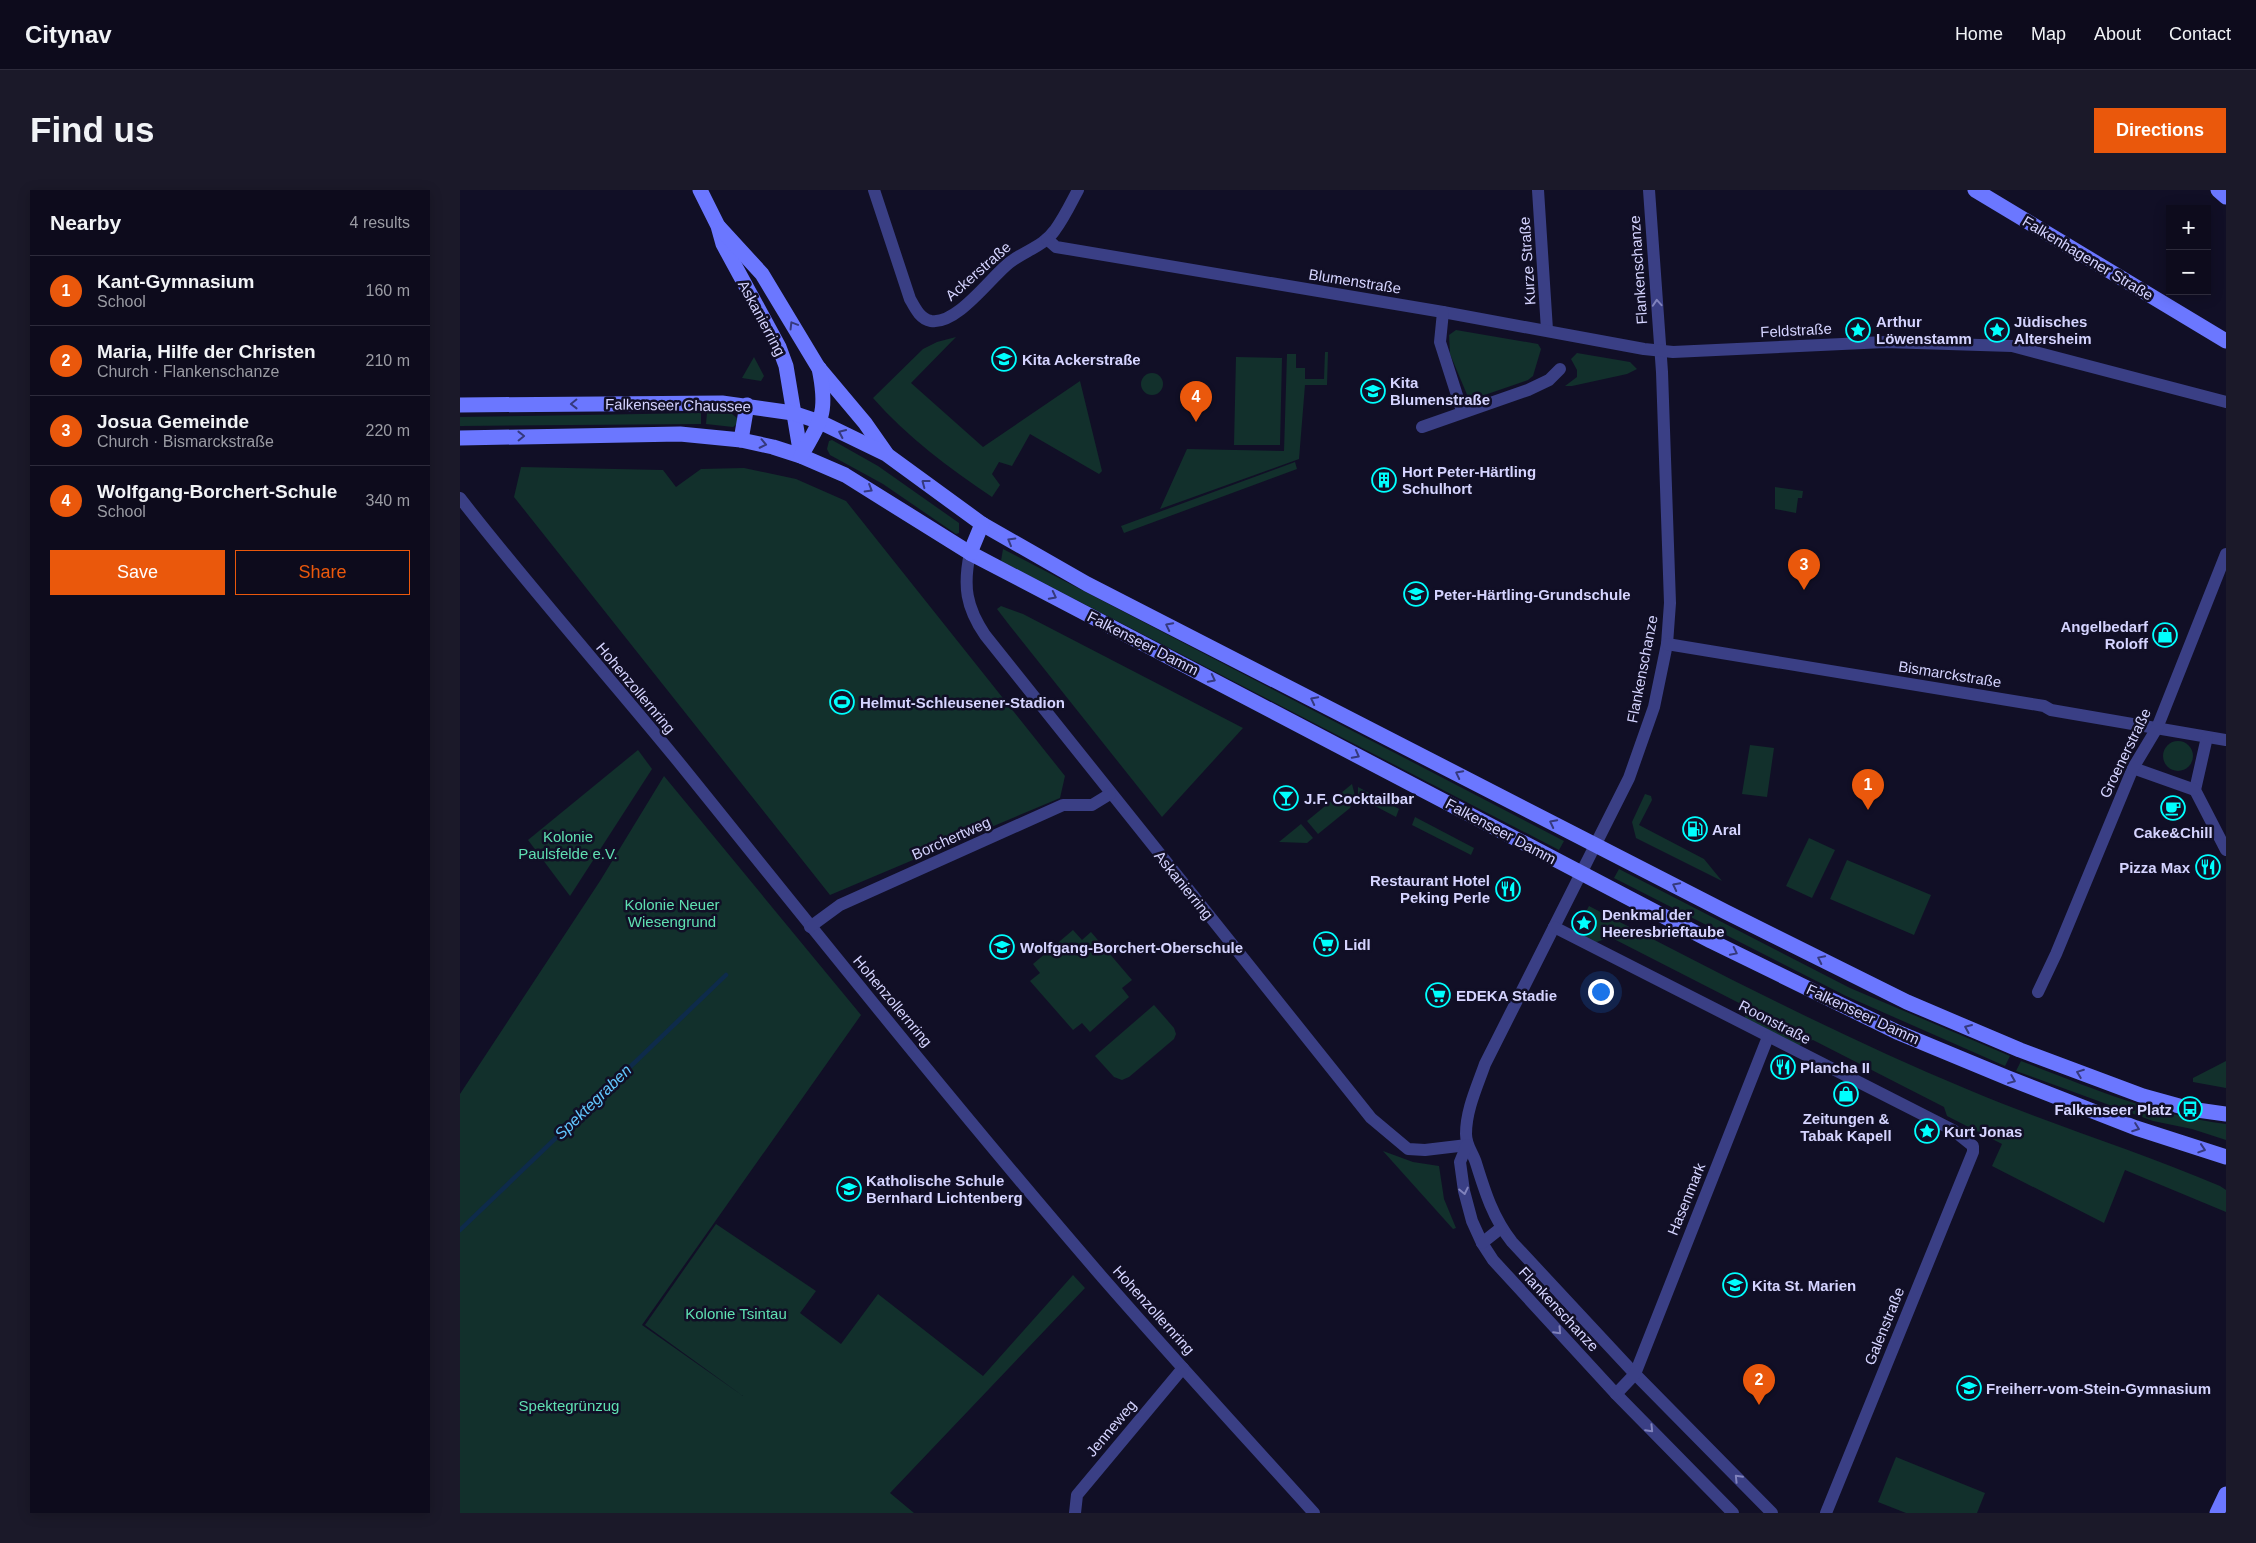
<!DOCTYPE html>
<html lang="en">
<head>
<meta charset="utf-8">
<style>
	:root { --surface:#0d0b1c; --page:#1b1929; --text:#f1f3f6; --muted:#9a9ba3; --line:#2d2b3b; --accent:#ea580c }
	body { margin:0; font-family:Arial,sans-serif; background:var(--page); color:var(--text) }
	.controls { position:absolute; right:15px; top:15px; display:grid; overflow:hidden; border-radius:0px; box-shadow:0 2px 12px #0003 }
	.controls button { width:45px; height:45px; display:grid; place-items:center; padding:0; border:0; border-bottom:1px solid var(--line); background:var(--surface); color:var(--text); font:25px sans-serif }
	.you { position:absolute; left:1140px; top:801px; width:18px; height:18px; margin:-12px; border:4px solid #fff; border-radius:50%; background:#1a73e8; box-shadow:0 0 0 8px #1a73e833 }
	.badge { display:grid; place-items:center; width:32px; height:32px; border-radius:50%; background:var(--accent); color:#fff; font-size:16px; font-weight:700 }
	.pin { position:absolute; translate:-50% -41px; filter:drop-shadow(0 1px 2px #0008) }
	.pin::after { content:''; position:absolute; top:26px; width:18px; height:15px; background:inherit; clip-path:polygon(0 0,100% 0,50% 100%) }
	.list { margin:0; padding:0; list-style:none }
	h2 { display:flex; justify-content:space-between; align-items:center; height:65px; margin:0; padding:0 20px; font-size:21px }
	h2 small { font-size:16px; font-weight:400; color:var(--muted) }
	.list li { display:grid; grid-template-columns:32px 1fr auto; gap:15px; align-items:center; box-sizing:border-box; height:70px; padding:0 20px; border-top:1px solid var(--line) }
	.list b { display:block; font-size:19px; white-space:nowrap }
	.list p { margin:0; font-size:16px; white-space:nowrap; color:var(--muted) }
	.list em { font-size:16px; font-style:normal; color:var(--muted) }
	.actions { display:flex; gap:10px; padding:15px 20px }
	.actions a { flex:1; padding:11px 0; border:1px solid var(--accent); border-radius:0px; text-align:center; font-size:18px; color:var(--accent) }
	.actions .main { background:var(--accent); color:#fff }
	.map { position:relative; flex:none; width:1766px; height:1323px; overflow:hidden; border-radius:0px }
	header { display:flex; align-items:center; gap:30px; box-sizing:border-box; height:70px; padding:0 25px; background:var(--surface); border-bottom:1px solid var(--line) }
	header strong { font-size:24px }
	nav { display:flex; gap:28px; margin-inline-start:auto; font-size:18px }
	.intro { display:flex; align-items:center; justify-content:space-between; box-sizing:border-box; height:120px; padding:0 30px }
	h1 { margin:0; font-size:35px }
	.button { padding:12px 22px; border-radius:0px; background:var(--accent); color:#fff; font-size:18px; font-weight:700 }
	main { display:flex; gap:30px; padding:0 30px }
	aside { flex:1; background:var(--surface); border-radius:0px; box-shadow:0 2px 12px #0003 }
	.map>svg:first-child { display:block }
	.green { fill:#12302c }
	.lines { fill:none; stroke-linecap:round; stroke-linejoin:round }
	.stream { stroke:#0e2b4b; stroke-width:4.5 }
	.street { stroke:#3a3f85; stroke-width:12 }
	.secondary { stroke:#6b77ff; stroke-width:15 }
	.oneway { stroke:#8082bc }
	.oneway2 { stroke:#35397d }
	.labels { text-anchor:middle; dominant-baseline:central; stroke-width:5; stroke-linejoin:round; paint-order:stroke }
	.street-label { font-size:15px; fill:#d5d4ff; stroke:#110f26 }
	.poi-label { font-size:15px; font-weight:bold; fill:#d5d4ff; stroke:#110f26; text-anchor:start }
	.park-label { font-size:15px; fill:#5fe0b2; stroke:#110f26 }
	.water-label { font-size:16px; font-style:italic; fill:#62c7ff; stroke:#110f26 }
</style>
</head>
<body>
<header>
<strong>Citynav</strong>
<nav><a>Home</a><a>Map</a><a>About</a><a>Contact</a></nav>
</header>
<div class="intro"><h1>Find us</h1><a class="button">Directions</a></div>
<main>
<aside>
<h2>Nearby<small>4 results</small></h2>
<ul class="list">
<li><span class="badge">1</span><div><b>Kant-Gymnasium</b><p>School</p></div><em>160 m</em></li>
<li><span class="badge">2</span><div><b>Maria, Hilfe der Christen</b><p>Church · Flankenschanze</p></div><em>210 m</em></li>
<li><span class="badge">3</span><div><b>Josua Gemeinde</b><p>Church · Bismarckstraße</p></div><em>220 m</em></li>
<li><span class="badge">4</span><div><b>Wolfgang-Borchert-Schule</b><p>School</p></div><em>340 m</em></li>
</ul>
<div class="actions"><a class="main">Save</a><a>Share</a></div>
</aside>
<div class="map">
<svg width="1766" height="1323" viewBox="0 0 1766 1323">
	<rect width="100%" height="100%" fill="#110f26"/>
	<g class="green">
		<polygon points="996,140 1078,154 1081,159 1073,186 1068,190 1013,209 1008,207 990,164 989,145"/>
		<path d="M496 147 451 193 523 257 620 191 642 281 639 284 570 244 552 276 539 272 532 284 540 295 532 307C489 278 447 247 413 208L463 159 477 152Z"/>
		<polygon points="865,162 868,162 867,195 845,195 839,269 700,319 727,259 824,261 827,164 836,164 836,178 845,178 845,189 864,189"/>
		<polygon points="1117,163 1170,172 1177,179 1167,184 1112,196 1105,196 1117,187 1117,180 1111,169"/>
		<polygon points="294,167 304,186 301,191 282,188"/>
		<polygon points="776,167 822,168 820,255 774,255"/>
		<circle cx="692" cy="194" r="11"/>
		<polygon points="241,223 241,234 0,236 0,227"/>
		<polygon points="247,223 272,224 277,228 277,234 273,237 246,234"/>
		<polygon points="372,250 418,276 499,333 499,343 496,344 423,294 370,265 367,259 369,251"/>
		<polygon points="835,272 837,279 664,343 661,336"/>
		<polygon points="61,277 203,280 216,297 241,279 284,278 336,289 386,311 605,586 600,608 370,705 54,307"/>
		<polygon points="1315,297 1343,301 1342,308 1338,308 1336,323 1315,319"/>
		<polygon points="543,359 1104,651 1099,660 541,371"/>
		<polygon points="541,416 563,424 783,538 702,627 550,436 537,419"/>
		<circle cx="1718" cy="566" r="15"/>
		<polygon points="1290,555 1314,558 1307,607 1282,604"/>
		<polygon points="178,560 192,579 110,706 68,650"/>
		<polygon points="204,586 401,825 182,1135 283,1206 185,1135 256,1034 356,1101 340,1123 381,1154 418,1104 523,1186 613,1085 625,1098 430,1303 454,1323 0,1323 0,904 140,691"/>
		<polygon points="892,594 895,606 890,618 858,644 847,631"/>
		<polygon points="898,597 939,619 936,627 898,607"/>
		<polygon points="1185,604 1191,606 1192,610 1179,635 1244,669 1262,691 1176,648 1172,632"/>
		<polygon points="955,627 1014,658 1011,665 952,635"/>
		<polygon points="841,634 853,648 847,653 819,652"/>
		<polygon points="1349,648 1375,660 1352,708 1326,696"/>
		<polygon points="1387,670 1471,705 1454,745 1370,709"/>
		<polygon points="1159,679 1390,798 1550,866 1545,876 1386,806 1154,688"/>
		<path d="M1129 716C1254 781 1379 846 1509 900 1592 935 1678 961 1760 996L1766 1000V1022L1665 980 1644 1033 1532 976 1542 954 1487 926 1484 917 1353 850 1337 856 1286 830 1281 814 1150 747 1134 753 1115 743Z"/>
		<polygon points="613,740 622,750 631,742 672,790 662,798 669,807 630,842 622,833 613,840 570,791 580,783 573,774"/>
		<polygon points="694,815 714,838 716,844 714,849 669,887 662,890 654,887 635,866"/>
		<path d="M1561 871C1628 897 1694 925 1766 934V950L1732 939 1693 931 1556 881Z"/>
		<polygon points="1766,871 1766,898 1733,892 1733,888"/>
		<polygon points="923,961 953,972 979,976 984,1009 996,1038 993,1039"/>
		<polygon points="1436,1267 1525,1303 1517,1323 1446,1323 1418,1312"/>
	</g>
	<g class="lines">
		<polyline class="stream" points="0,1040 266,785"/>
		<g class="street">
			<path d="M414 0 450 109C455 118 460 129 471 131 497 135 530 88 549 73 564 61 584 56 595 40 604 28 611 13 618 0"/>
			<polyline points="1078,0 1087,140"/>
			<path d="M1189 0 1202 182 1210 413 1207 454 1194 517 1169 588 1025 874C1017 897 1006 920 1006 944 1006 956 1013 963 1016 973 1025 1002 1033 1028 1052 1052L1175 1184 1312 1323"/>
			<polyline points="587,49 596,57 983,122 1184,159 1213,162 1425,152 1552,156 1766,212"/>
			<polyline points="983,122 980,152 1002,221"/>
			<polyline points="962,237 1068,200 1089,190 1100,179"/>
			<path d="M0 308C70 398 145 482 217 570 355 741 492 913 636 1080 707 1162 781 1242 854 1323"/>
			<path d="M510 363C503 396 506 417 525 445L911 928 948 959 965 960 1007 955"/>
			<polyline points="1207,454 1584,516 1591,520 1766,550"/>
			<polyline points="1747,547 1735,600 1766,660"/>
			<polyline points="1673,578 1735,600"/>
			<polyline points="350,737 380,715 603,615 632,615 650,604"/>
			<polyline points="1094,737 1493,940 1513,956 1513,962 1366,1323"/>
			<polyline points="1578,802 1596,764 1673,578 1697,538 1766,364"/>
			<polyline points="1007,955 1000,972 1004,1001 1012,1031 1022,1053 1033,1070 1156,1204 1273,1323"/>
			<polyline points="1022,1053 1041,1038"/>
			<polyline points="1156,1204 1175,1184 1308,847"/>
			<polyline points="615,1323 617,1305 723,1178"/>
		</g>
		<g class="secondary">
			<polyline points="240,0 258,36 263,54 319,157 326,176 341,266"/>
			<polyline points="1515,0 1766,151"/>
			<polyline points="1758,0 1766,7"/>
			<polyline points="259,37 302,84 358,177 405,233 426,263"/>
			<polyline points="0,215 262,213 333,223 360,232 426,264 522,334 627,394 1266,722 1447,812 1560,860 1683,906 1730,919 1766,924"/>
			<polyline points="0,248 220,244 281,250 313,257 341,266 385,285 510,363 1251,751 1437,842 1548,888 1676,938 1766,967"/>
			<polyline points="281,250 287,215"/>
			<path d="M341 266C362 229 368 222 359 178"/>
			<polyline points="510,363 522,334"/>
			<polyline points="1757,1323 1766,1304"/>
		</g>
	</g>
	<defs><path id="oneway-chevron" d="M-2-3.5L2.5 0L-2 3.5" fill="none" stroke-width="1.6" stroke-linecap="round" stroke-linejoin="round" transform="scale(1.25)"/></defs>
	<g class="oneway">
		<use href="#oneway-chevron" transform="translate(1197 113) rotate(-94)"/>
		<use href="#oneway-chevron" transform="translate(1004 1001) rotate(78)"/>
		<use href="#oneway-chevron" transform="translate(1098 1141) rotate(47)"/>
		<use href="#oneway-chevron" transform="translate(1190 1239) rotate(46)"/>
		<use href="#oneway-chevron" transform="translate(1278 1288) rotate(-134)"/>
	</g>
	<g class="oneway2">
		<use href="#oneway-chevron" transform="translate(333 135) rotate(-121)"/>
		<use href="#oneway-chevron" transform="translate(114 214) rotate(179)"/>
		<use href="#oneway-chevron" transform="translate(382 243) rotate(-155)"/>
		<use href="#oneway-chevron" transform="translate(61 246) rotate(-1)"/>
		<use href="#oneway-chevron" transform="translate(303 254) rotate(12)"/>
		<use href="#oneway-chevron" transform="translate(465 293) rotate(-143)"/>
		<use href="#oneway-chevron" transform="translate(409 299) rotate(31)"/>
		<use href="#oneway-chevron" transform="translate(551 351) rotate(-150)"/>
		<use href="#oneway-chevron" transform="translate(593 406) rotate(27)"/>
		<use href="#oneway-chevron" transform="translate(709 436) rotate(-153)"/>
		<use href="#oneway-chevron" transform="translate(752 489) rotate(27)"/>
		<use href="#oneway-chevron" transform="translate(854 510) rotate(-153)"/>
		<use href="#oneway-chevron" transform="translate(896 565) rotate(28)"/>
		<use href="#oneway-chevron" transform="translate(999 584) rotate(-153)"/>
		<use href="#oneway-chevron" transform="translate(1093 633) rotate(-153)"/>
		<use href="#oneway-chevron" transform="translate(1216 696) rotate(-153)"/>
		<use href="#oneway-chevron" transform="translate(1274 762) rotate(26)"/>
		<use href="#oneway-chevron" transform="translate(1361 769) rotate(-154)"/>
		<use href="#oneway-chevron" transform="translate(1508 838) rotate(-157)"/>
		<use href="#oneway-chevron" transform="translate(1620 883) rotate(-159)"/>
		<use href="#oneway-chevron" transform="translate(1552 890) rotate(22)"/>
		<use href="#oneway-chevron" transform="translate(1676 938) rotate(20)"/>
		<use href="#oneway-chevron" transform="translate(1742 959) rotate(18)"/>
	</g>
	<defs>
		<g id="sight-ring" transform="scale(1.25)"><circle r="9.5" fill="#110f26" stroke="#00fffe" stroke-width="1.5"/><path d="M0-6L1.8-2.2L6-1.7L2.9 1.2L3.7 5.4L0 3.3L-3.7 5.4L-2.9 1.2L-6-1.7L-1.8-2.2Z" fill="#00fffe"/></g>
		<g id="school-ring" transform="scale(1.25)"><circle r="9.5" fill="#110f26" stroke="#00fffe" stroke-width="1.5"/><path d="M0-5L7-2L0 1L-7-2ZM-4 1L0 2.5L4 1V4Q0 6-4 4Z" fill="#00fffe"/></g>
		<g id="building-ring" transform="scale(1.25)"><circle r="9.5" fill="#110f26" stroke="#00fffe" stroke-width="1.5"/><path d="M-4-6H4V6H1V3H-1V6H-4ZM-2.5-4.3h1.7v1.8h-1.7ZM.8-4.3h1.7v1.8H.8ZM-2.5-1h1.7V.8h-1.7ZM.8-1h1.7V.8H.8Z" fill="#00fffe"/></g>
		<g id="shop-ring" transform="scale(1.25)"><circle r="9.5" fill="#110f26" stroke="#00fffe" stroke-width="1.5"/><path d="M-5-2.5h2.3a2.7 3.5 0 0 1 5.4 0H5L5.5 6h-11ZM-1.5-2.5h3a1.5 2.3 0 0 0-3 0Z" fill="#00fffe"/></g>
		<g id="stadium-ring" transform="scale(1.25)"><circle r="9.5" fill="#110f26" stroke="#00fffe" stroke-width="1.5"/><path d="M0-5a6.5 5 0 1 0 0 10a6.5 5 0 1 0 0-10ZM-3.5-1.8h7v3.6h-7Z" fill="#00fffe"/></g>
		<g id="bar-ring" transform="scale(1.25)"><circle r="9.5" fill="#110f26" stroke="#00fffe" stroke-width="1.5"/><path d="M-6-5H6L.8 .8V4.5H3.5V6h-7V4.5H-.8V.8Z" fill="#00fffe"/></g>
		<g id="cafe-ring" transform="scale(1.25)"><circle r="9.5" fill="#110f26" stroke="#00fffe" stroke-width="1.5"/><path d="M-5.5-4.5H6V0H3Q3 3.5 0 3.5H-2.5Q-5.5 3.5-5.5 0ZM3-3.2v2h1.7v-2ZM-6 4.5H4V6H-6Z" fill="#00fffe"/></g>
		<g id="fuel-ring" transform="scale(1.25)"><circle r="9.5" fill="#110f26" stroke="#00fffe" stroke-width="1.5"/><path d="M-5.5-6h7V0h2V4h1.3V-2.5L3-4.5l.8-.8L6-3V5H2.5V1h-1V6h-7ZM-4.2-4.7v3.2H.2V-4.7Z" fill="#00fffe"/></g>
		<g id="restaurant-ring" transform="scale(1.25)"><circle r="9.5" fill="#110f26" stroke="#00fffe" stroke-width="1.5"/><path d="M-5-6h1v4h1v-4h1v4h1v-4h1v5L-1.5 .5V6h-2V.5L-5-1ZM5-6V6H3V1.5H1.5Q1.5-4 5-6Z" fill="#00fffe"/></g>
		<g id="supermarket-ring" transform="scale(1.25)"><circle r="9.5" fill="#110f26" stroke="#00fffe" stroke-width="1.5"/><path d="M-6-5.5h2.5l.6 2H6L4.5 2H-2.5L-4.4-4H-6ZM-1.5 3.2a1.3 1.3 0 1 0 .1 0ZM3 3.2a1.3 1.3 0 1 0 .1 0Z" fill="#00fffe"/></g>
		<g id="bus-ring" transform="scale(1.25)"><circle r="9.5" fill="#110f26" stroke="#00fffe" stroke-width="1.5"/><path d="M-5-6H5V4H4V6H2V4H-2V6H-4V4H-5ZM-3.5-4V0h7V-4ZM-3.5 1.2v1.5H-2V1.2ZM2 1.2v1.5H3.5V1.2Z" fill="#00fffe"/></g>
	</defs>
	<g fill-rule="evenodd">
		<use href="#sight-ring" x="1398" y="140"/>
		<use href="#sight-ring" x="1537" y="140"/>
		<use href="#school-ring" x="544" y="169"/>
		<use href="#school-ring" x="913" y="201"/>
		<use href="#building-ring" x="924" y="290"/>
		<use href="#school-ring" x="956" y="404"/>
		<use href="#shop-ring" x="1705" y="445"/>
		<use href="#stadium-ring" x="382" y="512"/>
		<use href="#bar-ring" x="826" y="608"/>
		<use href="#cafe-ring" x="1713" y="618"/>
		<use href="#fuel-ring" x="1235" y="639"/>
		<use href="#restaurant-ring" x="1748" y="677"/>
		<use href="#restaurant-ring" x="1048" y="699"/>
		<use href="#sight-ring" x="1124" y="733"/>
		<use href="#supermarket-ring" x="866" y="754"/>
		<use href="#school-ring" x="542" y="757"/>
		<use href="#supermarket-ring" x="978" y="805"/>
		<use href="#restaurant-ring" x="1323" y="877"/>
		<use href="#shop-ring" x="1386" y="904"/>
		<use href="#bus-ring" x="1730" y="919"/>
		<use href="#sight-ring" x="1467" y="941"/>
		<use href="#school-ring" x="389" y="999"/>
		<use href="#school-ring" x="1275" y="1095"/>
		<use href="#school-ring" x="1509" y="1198"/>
	</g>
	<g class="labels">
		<g class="street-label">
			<text transform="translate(1628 68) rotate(31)">Falkenhagener Straße</text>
			<text transform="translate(1067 71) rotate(-94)">Kurze Straße</text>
			<text transform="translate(1178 80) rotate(-94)">Flankenschanze</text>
			<text transform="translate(518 81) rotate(-41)">Ackerstraße</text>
			<text transform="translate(895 91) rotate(9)">Blumenstraße</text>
			<text transform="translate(302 128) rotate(62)">Askanierring</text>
			<text transform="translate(1336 140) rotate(-3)">Feldstraße</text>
			<text transform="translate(218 215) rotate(1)">Falkenseer Chaussee</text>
			<text transform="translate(683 453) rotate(27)">Falkenseer Damm</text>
			<text transform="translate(1182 479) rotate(-79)">Flankenschanze</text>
			<text transform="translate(1490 484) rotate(9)">Bismarckstraße</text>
			<text transform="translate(176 498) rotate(50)">Hohenzollernring</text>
			<text transform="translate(1665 563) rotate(-64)">Groenerstraße</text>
			<text transform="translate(1041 641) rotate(28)">Falkenseer Damm</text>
			<text transform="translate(491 648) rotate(-24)">Borchertweg</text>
			<text transform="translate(724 695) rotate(51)">Askanierring</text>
			<text transform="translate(433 811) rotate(50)">Hohenzollernring</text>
			<text transform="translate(1403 824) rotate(25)">Falkenseer Damm</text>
			<text transform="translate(1315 832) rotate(27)">Roonstraße</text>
			<text transform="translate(1226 1009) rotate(-68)">Hasenmark</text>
			<text transform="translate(1099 1119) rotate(47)">Flankenschanze</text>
			<text transform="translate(694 1120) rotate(48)">Hohenzollernring</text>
			<text transform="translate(1424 1136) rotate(-68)">Galenstraße</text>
			<text transform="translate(651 1238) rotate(-50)">Jenneweg</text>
		</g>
		<g class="poi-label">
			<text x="1416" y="131">Arthur<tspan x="1416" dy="17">Löwenstamm</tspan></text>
			<text x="1554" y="131">Jüdisches<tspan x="1554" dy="17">Altersheim</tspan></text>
			<text x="562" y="169">Kita Ackerstraße</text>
			<text x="930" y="192">Kita<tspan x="930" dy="17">Blumenstraße</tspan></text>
			<text x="942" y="281">Hort Peter-Härtling<tspan x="942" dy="17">Schulhort</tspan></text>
			<text x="974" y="404">Peter-Härtling-Grundschule</text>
			<text x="1688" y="436" text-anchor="end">Angelbedarf<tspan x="1688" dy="17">Roloff</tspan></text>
			<text x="400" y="512">Helmut-Schleusener-Stadion</text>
			<text x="844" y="608">J.F. Cocktailbar</text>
			<text x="1252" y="639">Aral</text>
			<text x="1713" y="642" text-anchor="middle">Cake&amp;Chill</text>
			<text x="1730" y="677" text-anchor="end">Pizza Max</text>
			<text x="1030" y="690" text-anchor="end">Restaurant Hotel<tspan x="1030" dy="17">Peking Perle</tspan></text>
			<text x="1142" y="724">Denkmal der<tspan x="1142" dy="17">Heeresbrieftaube</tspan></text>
			<text x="884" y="754">Lidl</text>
			<text x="560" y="757">Wolfgang-Borchert-Oberschule</text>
			<text x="996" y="805">EDEKA Stadie</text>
			<text x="1340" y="877">Plancha II</text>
			<text x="1712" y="919" text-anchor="end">Falkenseer Platz</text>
			<text x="1386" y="928" text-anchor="middle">Zeitungen &amp;<tspan x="1386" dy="17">Tabak Kapell</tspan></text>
			<text x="1484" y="941">Kurt Jonas</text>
			<text x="406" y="990">Katholische Schule<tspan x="406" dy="17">Bernhard Lichtenberg</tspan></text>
			<text x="1292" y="1095">Kita St. Marien</text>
			<text x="1526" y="1198">Freiherr-vom-Stein-Gymnasium</text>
		</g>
		<g class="park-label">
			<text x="108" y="646">Kolonie<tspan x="108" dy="17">Paulsfelde e.V.</tspan></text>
			<text x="212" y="714">Kolonie Neuer<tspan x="212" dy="17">Wiesengrund</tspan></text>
			<text x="276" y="1123">Kolonie Tsintau</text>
			<text x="109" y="1215">Spektegrünzug</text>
		</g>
		<g class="water-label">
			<text transform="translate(133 912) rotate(-44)">Spektegraben</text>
		</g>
	</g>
</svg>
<div class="controls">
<button>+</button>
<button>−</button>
</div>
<div class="you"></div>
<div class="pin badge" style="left:1408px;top:620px">1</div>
<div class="pin badge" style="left:1299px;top:1215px">2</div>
<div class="pin badge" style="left:1344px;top:400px">3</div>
<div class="pin badge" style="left:736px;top:232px">4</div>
</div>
</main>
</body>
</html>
